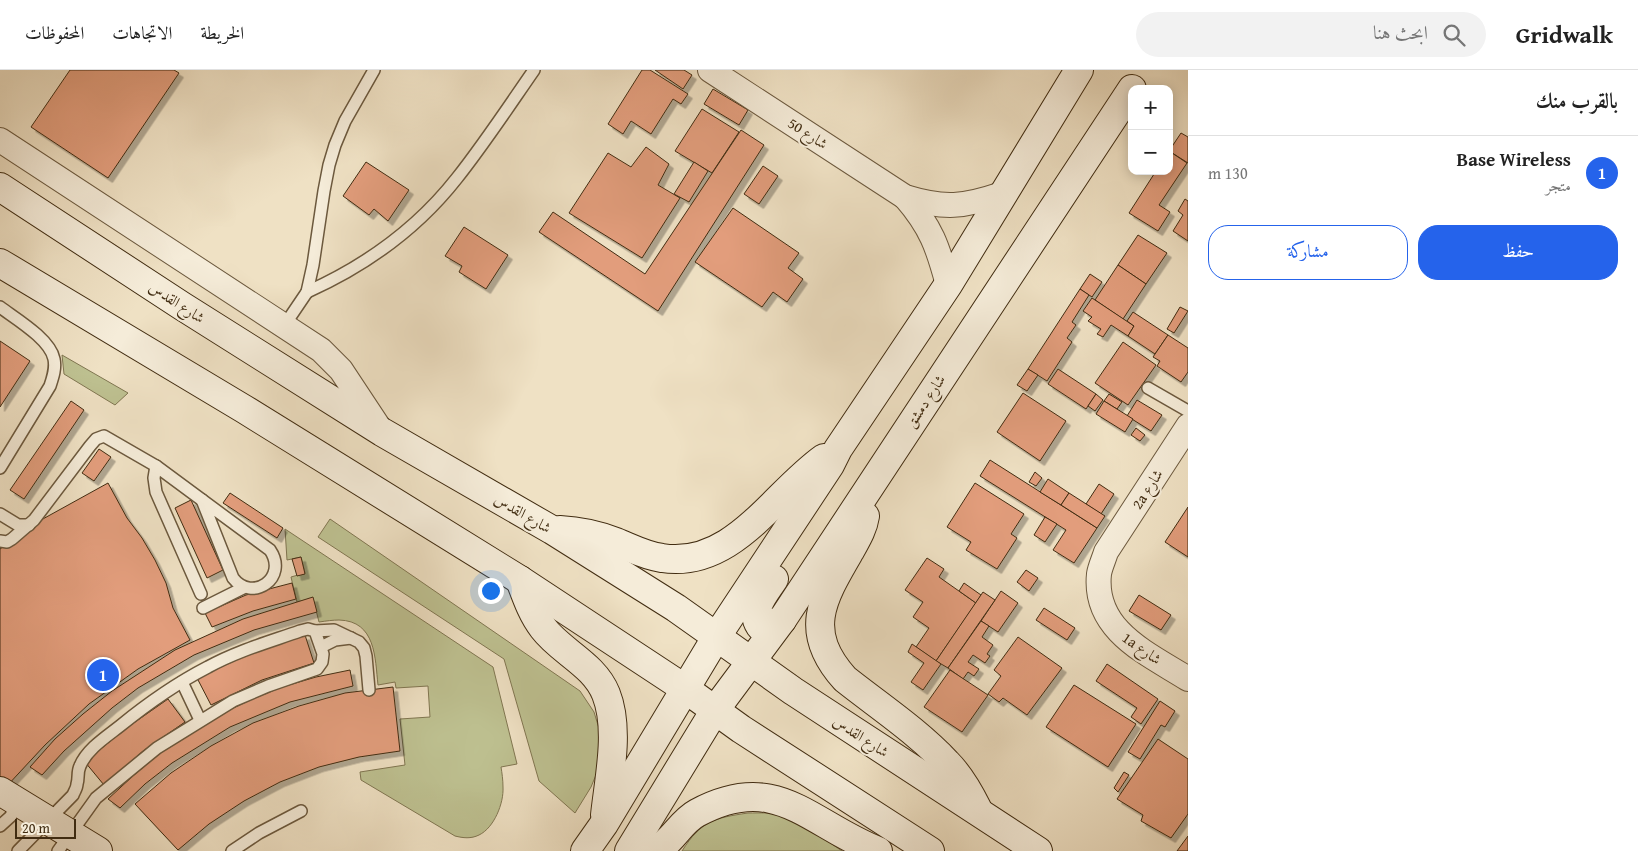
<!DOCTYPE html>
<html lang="ar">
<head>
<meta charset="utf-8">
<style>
	:root { --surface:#fff; --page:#f2f2f2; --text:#222; --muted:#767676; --line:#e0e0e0; --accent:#2563eb }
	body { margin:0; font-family:"Gentium Book Plus",Amiri,serif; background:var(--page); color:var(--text); direction:rtl }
	.controls { position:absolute; right:15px; top:15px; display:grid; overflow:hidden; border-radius:10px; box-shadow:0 2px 12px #0003 }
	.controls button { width:45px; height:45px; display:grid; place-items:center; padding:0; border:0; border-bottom:1px solid var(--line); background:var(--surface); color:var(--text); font:25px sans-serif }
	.scale { position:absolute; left:15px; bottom:12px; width:61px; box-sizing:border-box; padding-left:5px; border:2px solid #412c11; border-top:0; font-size:14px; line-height:18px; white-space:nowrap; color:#412c11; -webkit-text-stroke:4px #f5ecd9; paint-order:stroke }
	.you { position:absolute; left:490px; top:520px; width:18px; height:18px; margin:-12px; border:4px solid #fff; border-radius:50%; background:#1a73e8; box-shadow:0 0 0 8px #1a73e833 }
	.badge { display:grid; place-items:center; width:32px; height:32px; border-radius:50%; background:var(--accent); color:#fff; font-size:16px; font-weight:700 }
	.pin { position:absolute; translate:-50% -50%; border:2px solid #fff; box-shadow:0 1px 5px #0006 }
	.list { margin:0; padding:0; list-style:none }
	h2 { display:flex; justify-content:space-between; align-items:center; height:65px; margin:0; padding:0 20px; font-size:21px }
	h2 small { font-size:16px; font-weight:400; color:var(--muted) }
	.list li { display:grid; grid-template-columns:32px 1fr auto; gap:15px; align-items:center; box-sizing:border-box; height:75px; padding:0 20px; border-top:1px solid var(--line) }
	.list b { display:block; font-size:19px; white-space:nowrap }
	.list p { margin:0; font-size:16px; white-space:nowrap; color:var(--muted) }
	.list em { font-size:16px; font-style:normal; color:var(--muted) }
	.actions { display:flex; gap:10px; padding:15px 20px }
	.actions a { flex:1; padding:11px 0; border:1px solid var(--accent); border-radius:20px; text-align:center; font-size:18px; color:var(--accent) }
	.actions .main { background:var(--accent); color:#fff }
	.icon { flex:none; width:28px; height:28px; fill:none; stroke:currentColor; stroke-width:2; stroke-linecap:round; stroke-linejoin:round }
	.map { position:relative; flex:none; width:1188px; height:781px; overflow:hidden; direction:ltr }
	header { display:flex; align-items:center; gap:30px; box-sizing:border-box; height:70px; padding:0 25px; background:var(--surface); border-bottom:1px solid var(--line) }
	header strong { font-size:24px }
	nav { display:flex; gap:28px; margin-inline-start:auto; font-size:18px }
	.search { width:350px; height:45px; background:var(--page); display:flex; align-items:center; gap:12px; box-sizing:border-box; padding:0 18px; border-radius:28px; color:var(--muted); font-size:19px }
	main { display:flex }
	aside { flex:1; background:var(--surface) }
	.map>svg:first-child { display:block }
	.green { fill:#bec191; stroke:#807651 }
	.building { fill:#e29d7c; stroke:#412c11; filter:url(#shadow) }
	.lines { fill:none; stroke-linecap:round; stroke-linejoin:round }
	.lane-casing { stroke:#6c593e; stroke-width:14 }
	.street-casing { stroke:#6c593e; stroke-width:26 }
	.secondary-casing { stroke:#412c11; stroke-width:30 }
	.lane { stroke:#f5ecd9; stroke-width:11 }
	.street { stroke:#f5ecd9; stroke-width:24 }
	.secondary { stroke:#f5ecd9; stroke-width:28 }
	.labels { text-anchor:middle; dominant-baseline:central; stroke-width:4; stroke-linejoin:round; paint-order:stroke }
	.street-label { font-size:15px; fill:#412c11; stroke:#f5ecd9 }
</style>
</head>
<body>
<header>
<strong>Gridwalk</strong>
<div class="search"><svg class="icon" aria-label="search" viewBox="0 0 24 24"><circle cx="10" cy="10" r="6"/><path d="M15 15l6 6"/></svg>ابحث هنا</div>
<nav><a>الخريطة</a><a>الاتجاهات</a><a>المحفوظات</a></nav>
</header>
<main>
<aside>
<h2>بالقرب منك<small></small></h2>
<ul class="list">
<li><span class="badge">1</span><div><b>Base Wireless</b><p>متجر</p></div><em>130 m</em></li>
</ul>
<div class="actions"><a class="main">حفظ</a><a>مشاركة</a></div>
</aside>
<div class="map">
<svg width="1188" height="781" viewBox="0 0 1188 781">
	<defs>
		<filter id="shadow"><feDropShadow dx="4.5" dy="4.5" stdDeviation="0" flood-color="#0004"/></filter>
	</defs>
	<rect width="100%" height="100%" fill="#efe1c4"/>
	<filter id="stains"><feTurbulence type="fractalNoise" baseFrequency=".004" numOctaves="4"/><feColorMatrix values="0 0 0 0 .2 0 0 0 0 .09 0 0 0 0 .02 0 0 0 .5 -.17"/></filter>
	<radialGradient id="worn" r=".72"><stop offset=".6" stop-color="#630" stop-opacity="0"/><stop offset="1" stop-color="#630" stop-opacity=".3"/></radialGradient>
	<g class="green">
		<polygon points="62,285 128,323 115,335 64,304"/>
		<polygon points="330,449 580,621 594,642 601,665 598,700 591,717 575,743 539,711 504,589 318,467"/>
		<path d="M285 459 493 597 517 694 501 697C502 703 503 710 503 717 504 733 494 758 479 765 471 769 463 768 455 766L361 710 360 702 405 695 400 649 430 647 428 616 396 618 395 612 378 615C375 588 376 551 339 550 333 550 326 551 319 552L313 528 297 532 291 507 305 503 301 487 287 490Z"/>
		<path d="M748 743C760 743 772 742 784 746 804 752 824 769 842 781H682C701 751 714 748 748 743Z"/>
	</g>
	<g class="building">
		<polygon points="70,0 174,0 179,3 108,108 31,57"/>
		<polygon points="642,0 650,0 688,24 681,34 673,29 651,64 631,51 623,64 608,54"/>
		<polygon points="655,0 684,0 692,5 683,19"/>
		<polygon points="713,19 748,40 739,55 704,34"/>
		<polygon points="702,39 739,62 712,103 675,81"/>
		<polygon points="741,60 764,75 658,241 539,162 553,142 645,204"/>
		<polygon points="1181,63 1188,67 1188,93 1169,81"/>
		<polygon points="646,77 669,94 658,115 680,128 642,188 569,143 608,83 631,97"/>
		<polygon points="1169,81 1187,93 1159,135 1170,142 1158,161 1129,143 1156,101 1169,101"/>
		<polygon points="366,92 409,120 388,151 374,139 369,145 343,126"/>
		<polygon points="694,92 708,101 689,132 674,124"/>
		<polygon points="763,96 778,106 759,134 744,124"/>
		<polygon points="1185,129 1188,131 1188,171 1173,161 1183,145 1178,141"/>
		<polygon points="733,138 799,183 788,198 803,209 787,232 773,222 762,237 695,192"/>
		<polygon points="464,157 508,185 486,219 459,202 462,196 445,186"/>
		<polygon points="1138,165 1167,183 1146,214 1118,195"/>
		<polygon points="1118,195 1146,214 1123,249 1095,230"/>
		<polygon points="1090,204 1102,212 1092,227 1080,219"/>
		<polygon points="1080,219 1089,225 1072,252 1076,255 1067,268 1072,272 1047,311 1028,299"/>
		<polygon points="1092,228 1134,256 1128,266 1111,255 1103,267 1097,264 1101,259 1088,251 1092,247 1083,241"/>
		<polygon points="1180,237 1188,241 1174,263 1167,259"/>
		<polygon points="1133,242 1168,265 1155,284 1128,266 1134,256 1127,251"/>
		<polygon points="1168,265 1188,278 1188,302 1181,312 1157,296 1160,291 1153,287"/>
		<polygon points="0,271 30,291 0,337"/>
		<polygon points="1123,272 1156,295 1128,335 1095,313"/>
		<polygon points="1028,299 1038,305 1027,321 1017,315"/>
		<polygon points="1058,299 1096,324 1086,339 1048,314"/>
		<polygon points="1023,323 1066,351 1040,391 997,362"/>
		<polygon points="1096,324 1103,330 1095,341 1088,336"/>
		<polygon points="1109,324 1122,332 1117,339 1104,331"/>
		<polygon points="1137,330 1162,345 1151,361 1127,346"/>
		<polygon points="71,331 84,340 24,429 10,420"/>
		<polygon points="1104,331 1133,349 1125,362 1096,344"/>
		<polygon points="1136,358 1145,365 1140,371 1131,365"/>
		<polygon points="99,379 111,387 94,411 82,403"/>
		<polygon points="990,390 1097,458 1074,493 1053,480 1066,460 980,406"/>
		<polygon points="1035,402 1042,408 1036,416 1029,412"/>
		<polygon points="1048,409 1069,423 1061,435 1040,422"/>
		<polygon points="108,413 127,448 142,468 155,490 166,513 173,538 190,570 138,599 89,634 45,675 6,717 0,713 0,479 41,450"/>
		<polygon points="975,413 1024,444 1011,464 1017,468 997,499 966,480 971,472 947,457"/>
		<polygon points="1099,414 1114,424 1101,444 1086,434"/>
		<polygon points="230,423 283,458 277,468 223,433"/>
		<polygon points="1069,423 1105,446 1097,458 1061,435"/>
		<polygon points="191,430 223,500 207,508 175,438"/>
		<polygon points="1188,437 1188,487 1165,472"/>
		<polygon points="1045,447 1057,454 1045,472 1034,465"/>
		<polygon points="301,487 305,504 297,506 292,489"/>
		<polygon points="927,488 944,499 939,507 976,533 936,591 916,577 929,558 913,547 923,532 905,520"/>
		<polygon points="1026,500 1038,508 1029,521 1017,512"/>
		<polygon points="292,513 296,529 253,541 212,557 205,543 246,525"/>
		<polygon points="964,513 981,525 976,533 959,521"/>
		<polygon points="1001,521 1018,533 998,562 981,551"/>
		<polygon points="983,522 995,530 948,598 936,591"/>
		<polygon points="1139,525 1171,545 1161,560 1129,541"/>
		<polygon points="313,527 317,542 254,560 194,585 138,618 112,638 64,681 42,705 30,697 55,669 83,644 112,621 175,580 243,549"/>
		<polygon points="1044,538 1075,558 1067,570 1036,550"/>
		<polygon points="981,551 989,556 982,567 993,575 987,584 990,586 985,593 973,585 968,592 979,599 974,606 968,602 963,609 948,598"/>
		<polygon points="305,565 314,593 262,610 211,635 197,608 256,581"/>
		<polygon points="1018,567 1062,598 1027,645 1003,628 999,632 988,624 1001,606 994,600"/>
		<polygon points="912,574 941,594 923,620 911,612 924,593 908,582"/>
		<polygon points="1107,594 1158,629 1141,654 1131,647 1137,638 1096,611"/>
		<polygon points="350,600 353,616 290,632 230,657 172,693 145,714 120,738 108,729 134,705 160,683 189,663 219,645 250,630 282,617 316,607"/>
		<polygon points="950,600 988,625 962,662 924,637"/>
		<polygon points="1074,615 1136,654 1108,697 1046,657"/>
		<polygon points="393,617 400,681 359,687 319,697 280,712 244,731 209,754 178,780 135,734 171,703 211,676 253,653 299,636 345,623"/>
		<polygon points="168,629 185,652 143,681 104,715 85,692 125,659"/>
		<polygon points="1160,631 1175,641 1165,657 1161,655 1140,689 1128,682"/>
		<polygon points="1158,669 1188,689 1188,744 1171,768 1141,751 1143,745 1117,729"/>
		<polygon points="1124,702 1129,705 1118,722 1114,718"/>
		<polygon points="1188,766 1188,781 1177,781"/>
	</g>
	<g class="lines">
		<g class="lane-casing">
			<g id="lane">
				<path d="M307 222C365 196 417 159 457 108 484 74 509 36 534 0"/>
				<path d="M0 237C16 249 50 269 54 289 56 298 53 307 50 316L0 398"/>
				<polyline points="284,256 307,222 313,195 324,121 329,95 335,75 345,51 374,0"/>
				<polyline points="1148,318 1188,341"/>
				<polyline points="156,396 154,408 156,422 201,524"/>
				<path d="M202 430 270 480C289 508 252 533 233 508Z"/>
				<polyline points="0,444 18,455 29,455"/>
				<polyline points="0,471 7,472 12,469 34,450 90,376 96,369 104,366 156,396 202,430"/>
				<polyline points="203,538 243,518"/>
				<polyline points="315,561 334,560 359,572 364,578 366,586 369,620"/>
				<polyline points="321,577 335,570 351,568"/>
				<polyline points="182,612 200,650"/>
				<polyline points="0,756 11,746 16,731"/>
				<path d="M18 781 73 725C74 722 77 718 77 714 79 708 77 702 80 696 87 679 106 667 120 656 147 634 177 613 208 597 237 581 269 572 300 561L308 559 315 561 323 584 322 592 317 599 268 616 233 631 157 678 96 728 58 781"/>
				<polyline points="232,781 259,763 301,741"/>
			</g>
		</g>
		<g class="street-casing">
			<g id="street">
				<path d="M710 0 905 127C944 139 964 137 1002 124"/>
				<polyline points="0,70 321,280 341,300 382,362"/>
				<path d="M905 127C931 157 938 177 948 215"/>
				<path d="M1188 356 1106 482C1104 489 1100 497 1099 504 1093 561 1149 584 1188 609"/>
			</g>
		</g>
		<g class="secondary-casing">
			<g id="secondary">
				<polyline points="0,117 182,236 382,362 552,460 676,538 793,621 1038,781"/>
				<polyline points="0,193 244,339 520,510 684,618 741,659 930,781"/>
				<path d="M865 446C863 459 856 470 850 481 822 529 802 561 845 609 879 636 917 661 947 693 960 706 969 722 977 738"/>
				<path d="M560 460C580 461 598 465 616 472 631 478 646 486 662 488 733 499 773 424 824 388"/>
				<path d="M774 509C765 523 749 540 760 556H767L782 550"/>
				<path d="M520 510C526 526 532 544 543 558 561 582 594 594 606 624 620 659 609 708 605 745"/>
				<polyline points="0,721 98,781"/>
				<polyline points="585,781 604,754 717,566 830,395 838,379 948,215 1079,0"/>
				<polyline points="629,781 715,640 782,550 1132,19"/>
				<path d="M654 781C672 773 680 752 697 743 777 700 809 754 878 781"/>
			</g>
		</g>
		<use href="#lane" class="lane"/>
		<use href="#street" class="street"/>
		<use href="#secondary" class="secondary"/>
	</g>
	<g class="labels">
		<g class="street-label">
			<text transform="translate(808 63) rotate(33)">شارع 50</text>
			<text transform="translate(177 232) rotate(33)">شارع القدس</text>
			<text transform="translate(925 331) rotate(-57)">شارع دمشق</text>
			<text transform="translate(1147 419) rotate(-57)">2a شارع</text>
			<text transform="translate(523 443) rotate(30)">شارع القدس</text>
			<text transform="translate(1142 578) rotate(35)">1a شارع</text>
			<text transform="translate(861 666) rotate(33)">شارع القدس</text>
		</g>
	</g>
	<rect width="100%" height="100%" filter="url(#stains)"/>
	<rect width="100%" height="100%" fill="url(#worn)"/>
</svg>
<div class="controls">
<button>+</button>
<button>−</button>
</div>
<div class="scale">20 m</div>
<div class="you"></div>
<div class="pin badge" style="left:103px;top:605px">1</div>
</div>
</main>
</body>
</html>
